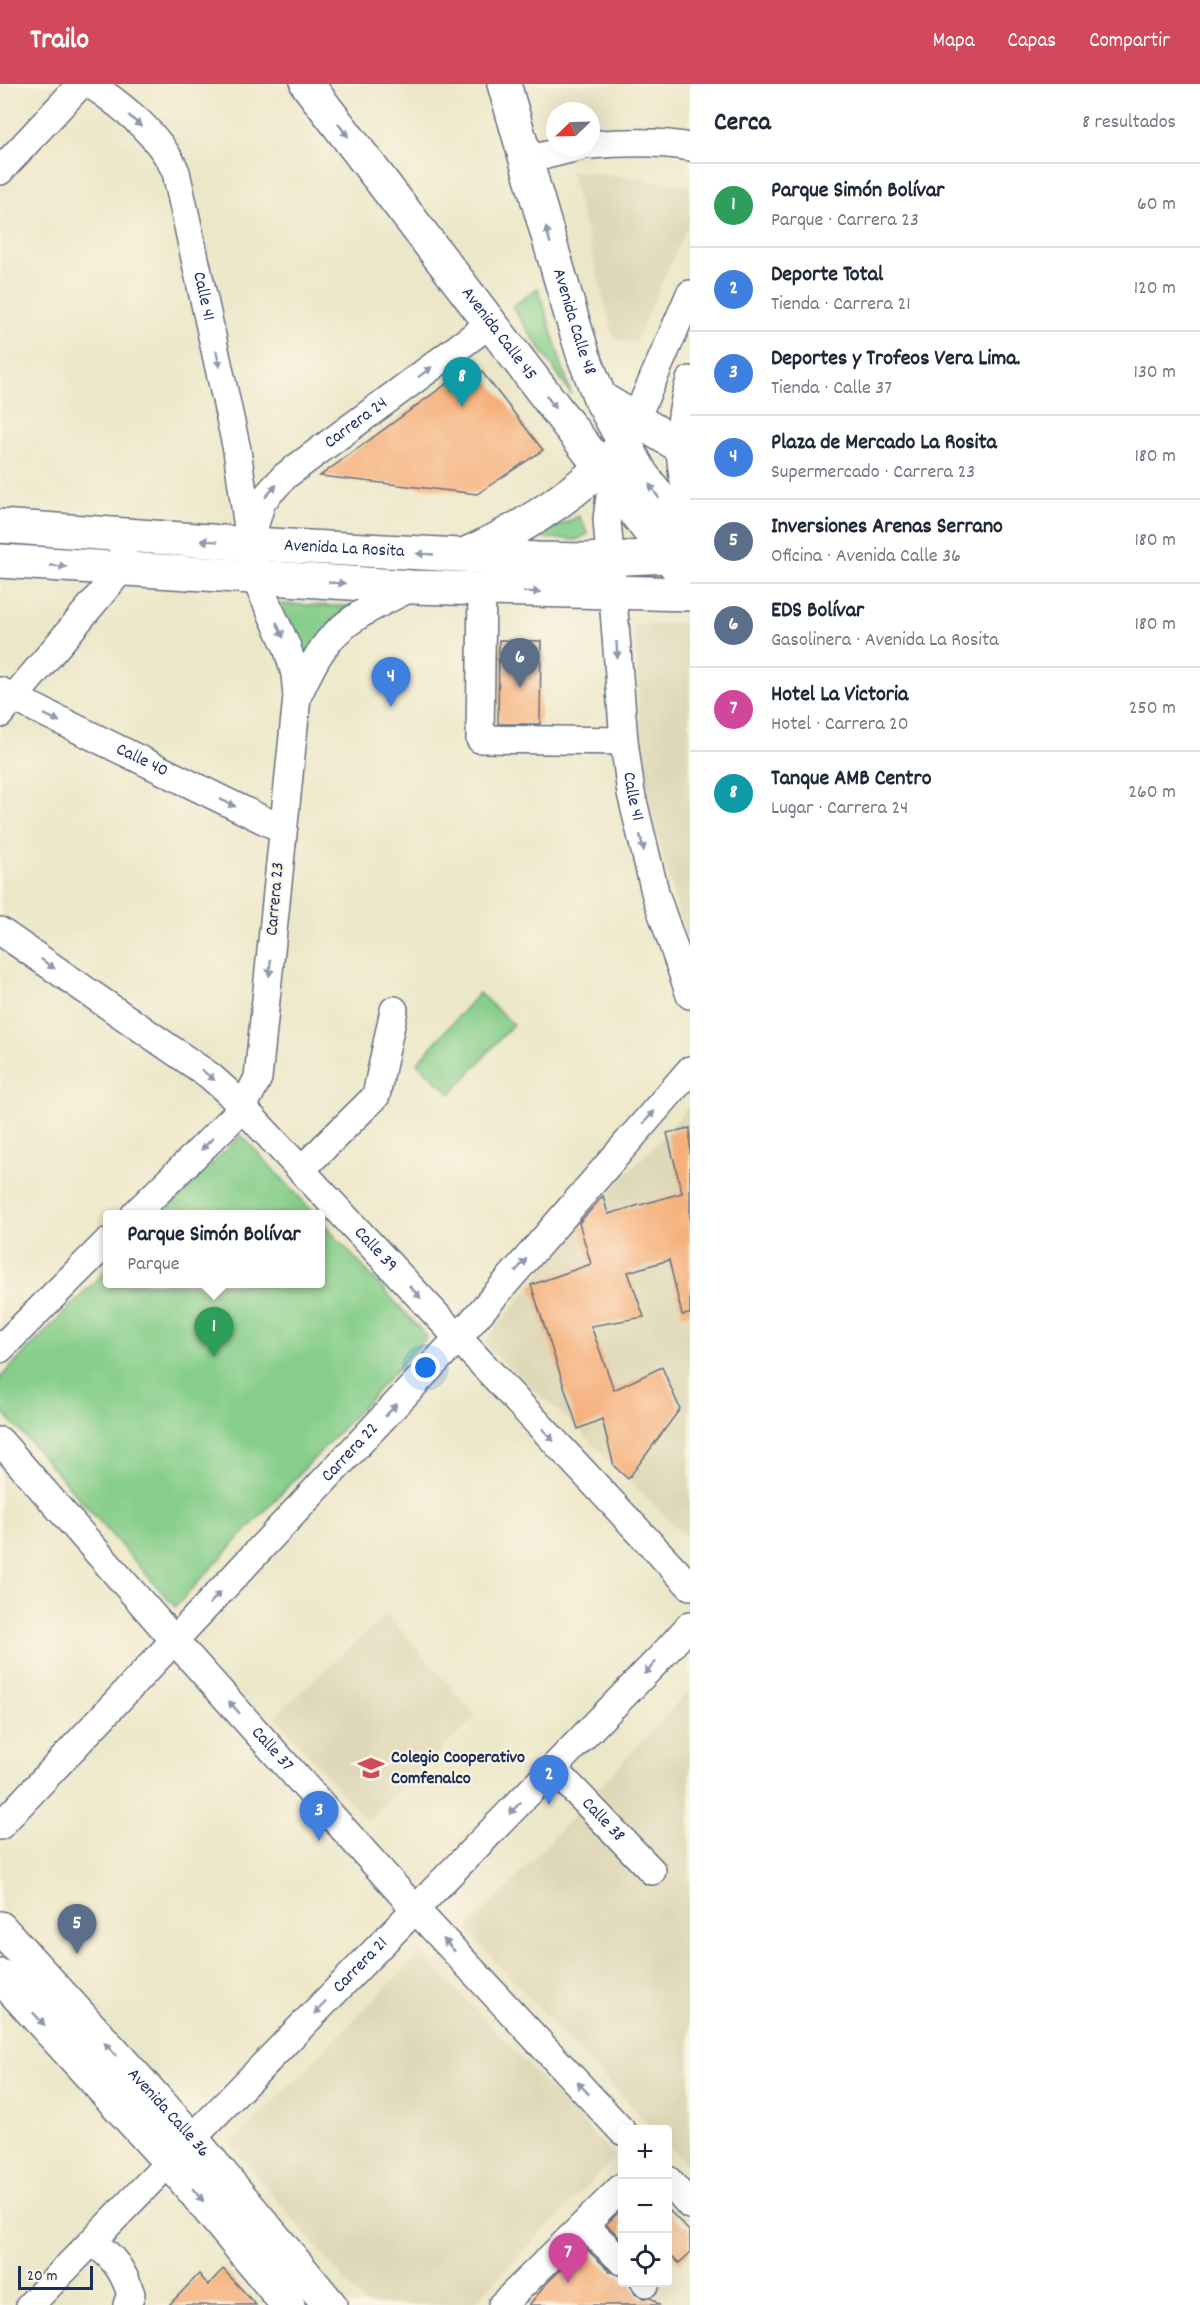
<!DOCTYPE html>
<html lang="es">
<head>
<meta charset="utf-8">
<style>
	:root { --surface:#fff; --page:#f6f6f7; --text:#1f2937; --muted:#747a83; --line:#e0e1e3; --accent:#d1495b }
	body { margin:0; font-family:Dekko,sans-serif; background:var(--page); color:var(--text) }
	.controls { position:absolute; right:18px; bottom:18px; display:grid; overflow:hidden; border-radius:6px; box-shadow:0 6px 24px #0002 }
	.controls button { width:54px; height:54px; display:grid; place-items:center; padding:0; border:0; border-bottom:2px solid var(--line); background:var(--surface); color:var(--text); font:30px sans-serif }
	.compass { position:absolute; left:546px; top:18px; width:54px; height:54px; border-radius:50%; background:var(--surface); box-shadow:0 6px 24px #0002; rotate:247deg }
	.scale { position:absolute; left:18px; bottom:15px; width:75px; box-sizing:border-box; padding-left:6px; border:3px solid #1b2f5e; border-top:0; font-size:16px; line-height:21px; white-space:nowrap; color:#1b2f5e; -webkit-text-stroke:4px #fcf5e5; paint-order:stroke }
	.you { position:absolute; left:426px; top:1284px; width:21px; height:21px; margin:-15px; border:4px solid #fff; border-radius:50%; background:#1a73e8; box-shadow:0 0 0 9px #1a73e833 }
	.badge { display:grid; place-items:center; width:39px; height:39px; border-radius:50%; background:var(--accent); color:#fff; font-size:20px; font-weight:700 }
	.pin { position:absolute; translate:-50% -50px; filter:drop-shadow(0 2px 3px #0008) }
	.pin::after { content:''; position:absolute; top:32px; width:21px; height:18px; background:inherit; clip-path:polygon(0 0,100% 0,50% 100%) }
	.popup { position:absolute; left:103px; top:1126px; width:222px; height:78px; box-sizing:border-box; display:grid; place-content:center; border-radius:6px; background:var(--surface); filter:drop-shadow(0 2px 4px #0005); font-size:20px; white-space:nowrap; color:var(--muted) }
	.popup b { font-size:22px; color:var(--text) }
	.popup::after { content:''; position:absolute; left:50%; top:100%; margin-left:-12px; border:12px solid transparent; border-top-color:var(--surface) }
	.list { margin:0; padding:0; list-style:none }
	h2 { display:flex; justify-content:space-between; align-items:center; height:78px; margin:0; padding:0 24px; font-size:26px }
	h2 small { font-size:20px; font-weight:400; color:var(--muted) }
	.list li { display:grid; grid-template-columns:39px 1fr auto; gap:18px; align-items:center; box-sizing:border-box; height:84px; padding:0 24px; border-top:2px solid var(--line) }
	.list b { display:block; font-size:22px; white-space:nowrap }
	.list p { margin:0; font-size:20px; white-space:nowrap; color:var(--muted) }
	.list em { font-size:20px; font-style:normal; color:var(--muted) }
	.icon { flex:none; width:33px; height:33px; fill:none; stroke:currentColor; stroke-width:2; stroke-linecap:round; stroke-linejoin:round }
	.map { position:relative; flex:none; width:690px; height:2221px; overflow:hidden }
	header { display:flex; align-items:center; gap:36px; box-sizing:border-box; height:84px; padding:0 30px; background:var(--accent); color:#fff }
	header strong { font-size:28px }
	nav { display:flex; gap:33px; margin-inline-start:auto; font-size:21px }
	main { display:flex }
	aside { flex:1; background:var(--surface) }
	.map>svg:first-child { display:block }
	.built { fill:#dfd8b8 }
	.green { fill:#86ce8a; stroke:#507e74; stroke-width:1.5 }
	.building { fill:#f5b07c }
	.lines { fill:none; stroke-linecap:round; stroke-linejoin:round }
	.minor-casing { stroke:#646f83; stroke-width:30 }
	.major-casing { stroke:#646f83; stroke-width:36 }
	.minor { stroke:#fff; stroke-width:27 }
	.major { stroke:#fff; stroke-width:33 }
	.oneway { fill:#8d97ae }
	.labels { text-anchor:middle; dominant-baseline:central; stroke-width:4.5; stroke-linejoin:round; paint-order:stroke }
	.street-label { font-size:18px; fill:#1b2f5e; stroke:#fcf5e5 }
	.poi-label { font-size:18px; font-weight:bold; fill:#1b2f5e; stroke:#fcf5e5; text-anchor:start }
</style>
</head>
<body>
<header>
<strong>Trailo</strong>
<nav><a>Mapa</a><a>Capas</a><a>Compartir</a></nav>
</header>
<main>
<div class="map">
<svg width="690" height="2221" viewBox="0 0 690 2221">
	<rect width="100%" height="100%" fill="#fcf5e5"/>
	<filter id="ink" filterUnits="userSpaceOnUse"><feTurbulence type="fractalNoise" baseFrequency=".0167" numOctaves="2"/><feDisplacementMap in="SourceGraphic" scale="12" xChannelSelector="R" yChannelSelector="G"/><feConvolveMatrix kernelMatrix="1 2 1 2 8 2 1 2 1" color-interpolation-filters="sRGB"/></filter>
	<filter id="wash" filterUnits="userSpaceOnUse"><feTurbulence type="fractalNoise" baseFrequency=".008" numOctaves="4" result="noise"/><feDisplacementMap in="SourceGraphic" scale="24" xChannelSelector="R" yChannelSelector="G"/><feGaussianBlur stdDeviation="1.35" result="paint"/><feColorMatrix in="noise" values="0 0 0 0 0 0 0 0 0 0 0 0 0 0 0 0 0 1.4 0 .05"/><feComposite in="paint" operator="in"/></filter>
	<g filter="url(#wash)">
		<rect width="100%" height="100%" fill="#ede7c9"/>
		<g class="built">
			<polygon points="570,86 690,102 690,136 635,259 614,255"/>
			<polygon points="686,538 690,542 690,870 644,702 634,542"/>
			<polygon points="690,1020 690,1457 578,1345 483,1260 531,1201 578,1137 667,1049"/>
			<polygon points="387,1530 476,1632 367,1737 274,1632"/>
			<polygon points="690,1605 690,2085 668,2061 668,2046 653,2045 467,1847"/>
			<polygon points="421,1868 615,2073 472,2221 365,2221 231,2061"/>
		</g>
		<g class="green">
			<polygon points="538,204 571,310 512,223"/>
			<polygon points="579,432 588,450 576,456 536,453"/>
			<polygon points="281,520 359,523 304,577"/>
			<polygon points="479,909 513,940 451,1010 417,979"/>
			<polygon points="241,1051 315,1130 162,1130"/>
			<polygon points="321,1137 427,1253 175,1523 0,1324 0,1294 107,1185 107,1200 320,1200"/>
		</g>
		<g id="blocks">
			<g class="building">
				<polygon points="475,279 543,366 477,410 320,392"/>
				<polygon points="499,556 541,557 540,640 498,640"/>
				<polygon points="690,1044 690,1230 682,1231 669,1176 628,1188 644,1233 591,1242 614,1306 662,1283 680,1325 628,1395 614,1382 602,1335 578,1345 531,1201 591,1180 579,1139 603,1112 608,1130 682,1109 667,1049"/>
				<polygon points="622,2125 622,2156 606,2140"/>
				<polygon points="668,2125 690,2148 690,2169 679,2179 668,2168"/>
				<polygon points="584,2163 611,2188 622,2192 622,2199 630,2199 635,2210 643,2214 651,2214 659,2221 529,2221 546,2200"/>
				<polygon points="223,2185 256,2221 169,2221 199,2190 208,2201"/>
			</g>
		</g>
	</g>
	<g filter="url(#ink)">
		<use href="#blocks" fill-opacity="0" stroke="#646f83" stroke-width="1.5"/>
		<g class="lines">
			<g class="minor-casing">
				<g id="minor">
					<path id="s1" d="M90 0C123 22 160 51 176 88L237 366 255 494 287 563 295 590 297 613 258 994 242 1025 135 1130"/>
					<path d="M591 61C625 58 657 57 690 63"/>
					<polyline points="526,76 579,63"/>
					<polyline points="0,87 81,0"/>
					<path id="s2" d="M690 210 624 362 612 397 607 435 624 657 631 709 656 812 690 911"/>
					<path d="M690 296C677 337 677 380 690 421"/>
					<path id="s3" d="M253 447 262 417 285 392 491 239"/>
					<polyline points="482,506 480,655 624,657"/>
					<path id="s4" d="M0 607 282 745"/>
					<path d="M297 613C307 592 317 569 333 552 354 530 385 517 412 503"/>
					<polyline points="0,630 121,486 123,468"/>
					<path id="s5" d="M0 847 210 992 228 1008 690 1502"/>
					<polyline points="301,1086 376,1012 394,926"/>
					<polyline points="0,1265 107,1158"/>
					<path id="s6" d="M0 1357 175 1557 416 1826 622 2047"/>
					<path id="s7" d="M553 1684 652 1787"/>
					<path id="s8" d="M0 1742 458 1254 690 986"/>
					<polyline points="668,2096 690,2121"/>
					<polyline points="584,2141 622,2177"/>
					<path d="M92 2158C113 2172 123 2186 131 2210L127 2221"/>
					<polyline points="645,2198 646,2199"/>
					<path id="s9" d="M30 2221 661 1573 690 1541"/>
					<polyline points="502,2221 622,2103"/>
				</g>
			</g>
			<g class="major-casing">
				<g id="major">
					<path id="s10" d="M307 0 678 484"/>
					<path id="s11" d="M504 0 571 231 584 273 600 314 642 391 690 453"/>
					<polyline points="600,314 690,368"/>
					<path id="s12" d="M0 442 251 460 537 475 584 476 690 471"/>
					<path d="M466 470C523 445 572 413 616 369"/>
					<polyline points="0,477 412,503 690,510"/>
					<path id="s13" d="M0 1844 192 2055 330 2221"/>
					<polyline points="0,1892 170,2078 288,2221"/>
				</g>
			</g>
			<use href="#minor" class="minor"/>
			<use href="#major" class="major"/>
		</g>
		<defs><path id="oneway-solid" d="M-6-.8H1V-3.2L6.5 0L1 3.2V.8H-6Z" transform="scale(1.5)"/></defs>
		<g class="oneway">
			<use href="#oneway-solid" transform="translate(135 37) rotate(42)"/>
			<use href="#oneway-solid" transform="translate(343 46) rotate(52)"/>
			<use href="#oneway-solid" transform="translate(548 151) rotate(-106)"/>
			<use href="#oneway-solid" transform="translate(218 275) rotate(78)"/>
			<use href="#oneway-solid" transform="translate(425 288) rotate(-37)"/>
			<use href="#oneway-solid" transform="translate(551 318) rotate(53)"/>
			<use href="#oneway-solid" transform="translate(271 407) rotate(-48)"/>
			<use href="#oneway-solid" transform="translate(654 407) rotate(-125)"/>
			<use href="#oneway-solid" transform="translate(209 457) rotate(-176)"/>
			<use href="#oneway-solid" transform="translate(425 470) rotate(-177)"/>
			<use href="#oneway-solid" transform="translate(58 482) rotate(4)"/>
			<use href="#oneway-solid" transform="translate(337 499) rotate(3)"/>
			<use href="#oneway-solid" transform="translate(532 508) rotate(1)"/>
			<use href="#oneway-solid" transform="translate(280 546) rotate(66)"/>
			<use href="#oneway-solid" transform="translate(617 566) rotate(86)"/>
			<use href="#oneway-solid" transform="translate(52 634) rotate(26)"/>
			<use href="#oneway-solid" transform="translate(228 719) rotate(26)"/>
			<use href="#oneway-solid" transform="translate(642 759) rotate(77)"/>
			<use href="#oneway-solid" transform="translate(48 880) rotate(35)"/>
			<use href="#oneway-solid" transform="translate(270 884) rotate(95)"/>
			<use href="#oneway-solid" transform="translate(208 991) rotate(38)"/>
			<use href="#oneway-solid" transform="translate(649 1033) rotate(-49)"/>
			<use href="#oneway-solid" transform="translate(207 1060) rotate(135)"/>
			<use href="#oneway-solid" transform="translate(521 1181) rotate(-49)"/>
			<use href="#oneway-solid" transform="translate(415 1208) rotate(47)"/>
			<use href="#oneway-solid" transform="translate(391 1326) rotate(-47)"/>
			<use href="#oneway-solid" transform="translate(548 1351) rotate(47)"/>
			<use href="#oneway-solid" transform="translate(215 1514) rotate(-47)"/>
			<use href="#oneway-solid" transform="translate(650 1584) rotate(134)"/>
			<use href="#oneway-solid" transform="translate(234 1623) rotate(-132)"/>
			<use href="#oneway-solid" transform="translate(515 1724) rotate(134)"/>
			<use href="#oneway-solid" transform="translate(449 1861) rotate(-133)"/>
			<use href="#oneway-solid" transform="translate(320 1924) rotate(134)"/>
			<use href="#oneway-solid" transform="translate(39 1935) rotate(48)"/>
			<use href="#oneway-solid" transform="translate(110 1965) rotate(-132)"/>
			<use href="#oneway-solid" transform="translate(583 2004) rotate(-133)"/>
			<use href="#oneway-solid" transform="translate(198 2111) rotate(50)"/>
		</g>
	</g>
	<defs>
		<g id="school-bare" transform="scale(2.07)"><path d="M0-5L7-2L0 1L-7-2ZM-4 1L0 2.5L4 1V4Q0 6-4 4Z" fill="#d1495b" stroke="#fcf5e5" stroke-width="2.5" paint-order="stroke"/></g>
	</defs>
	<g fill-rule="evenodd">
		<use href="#school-bare" x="371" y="1684"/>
	</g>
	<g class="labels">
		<g class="street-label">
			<text stroke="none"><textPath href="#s1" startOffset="252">Calle 41</textPath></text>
			<text stroke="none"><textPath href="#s11" startOffset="248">Avenida Calle 48</textPath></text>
			<text stroke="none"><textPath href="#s10" startOffset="315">Avenida Calle 45</textPath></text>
			<text stroke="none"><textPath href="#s3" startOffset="154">Carrera 24</textPath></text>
			<text stroke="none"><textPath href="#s12" startOffset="345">Avenida La Rosita</textPath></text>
			<text stroke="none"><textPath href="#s4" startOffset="158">Calle 40</textPath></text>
			<text stroke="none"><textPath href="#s2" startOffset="520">Calle 41</textPath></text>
			<text transform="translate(276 815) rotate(-85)">Carrera 23</text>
			<text stroke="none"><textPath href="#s5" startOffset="495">Calle 39</textPath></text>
			<text stroke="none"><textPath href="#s8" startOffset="512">Carrera 22</textPath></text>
			<text stroke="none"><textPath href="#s6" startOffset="411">Calle 37</textPath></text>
			<text stroke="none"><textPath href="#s7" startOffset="72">Calle 38</textPath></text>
			<text stroke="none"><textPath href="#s9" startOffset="474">Carrera 21</textPath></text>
			<text stroke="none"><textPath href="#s13" startOffset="250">Avenida Calle 36</textPath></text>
		</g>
		<g class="poi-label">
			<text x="391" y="1674">Colegio Cooperativo<tspan x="391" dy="21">Comfenalco</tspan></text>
		</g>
	</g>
</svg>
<div class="controls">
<button>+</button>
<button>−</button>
<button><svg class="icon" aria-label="locate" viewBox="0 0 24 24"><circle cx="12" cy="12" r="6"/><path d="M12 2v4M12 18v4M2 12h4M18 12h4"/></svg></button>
</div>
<svg class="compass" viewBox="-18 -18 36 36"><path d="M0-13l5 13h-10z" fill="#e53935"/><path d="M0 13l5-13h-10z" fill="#747a83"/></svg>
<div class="scale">20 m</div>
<div class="you"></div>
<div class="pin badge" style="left:214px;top:1273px;background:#2e9e5b">1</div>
<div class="popup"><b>Parque Simón Bolívar</b>Parque</div>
<div class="pin badge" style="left:549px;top:1721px;background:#3f7fe0">2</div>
<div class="pin badge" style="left:319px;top:1757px;background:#3f7fe0">3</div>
<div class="pin badge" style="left:391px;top:623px;background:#3f7fe0">4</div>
<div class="pin badge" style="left:77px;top:1870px;background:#5c6f8a">5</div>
<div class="pin badge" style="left:520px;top:604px;background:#5c6f8a">6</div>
<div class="pin badge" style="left:568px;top:2199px;background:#d1479c">7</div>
<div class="pin badge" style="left:462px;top:323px;background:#0f9aa8">8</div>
</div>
<aside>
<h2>Cerca<small>8 resultados</small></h2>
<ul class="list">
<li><span class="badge" style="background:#2e9e5b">1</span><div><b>Parque Simón Bolívar</b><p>Parque · Carrera 23</p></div><em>60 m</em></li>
<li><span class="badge" style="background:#3f7fe0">2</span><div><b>Deporte Total</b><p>Tienda · Carrera 21</p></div><em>120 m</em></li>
<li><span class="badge" style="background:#3f7fe0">3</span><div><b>Deportes y Trofeos Vera Lima.</b><p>Tienda · Calle 37</p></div><em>130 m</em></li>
<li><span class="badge" style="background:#3f7fe0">4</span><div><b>Plaza de Mercado La Rosita</b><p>Supermercado · Carrera 23</p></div><em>180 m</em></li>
<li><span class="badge" style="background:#5c6f8a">5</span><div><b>Inversiones Arenas Serrano</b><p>Oficina · Avenida Calle 36</p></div><em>180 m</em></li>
<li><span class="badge" style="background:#5c6f8a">6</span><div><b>EDS Bolívar</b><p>Gasolinera · Avenida La Rosita</p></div><em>180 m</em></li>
<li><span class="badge" style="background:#d1479c">7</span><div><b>Hotel La Victoria</b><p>Hotel · Carrera 20</p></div><em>250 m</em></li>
<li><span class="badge" style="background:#0f9aa8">8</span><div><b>Tanque AMB Centro</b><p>Lugar · Carrera 24</p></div><em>260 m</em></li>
</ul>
</aside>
</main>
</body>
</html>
